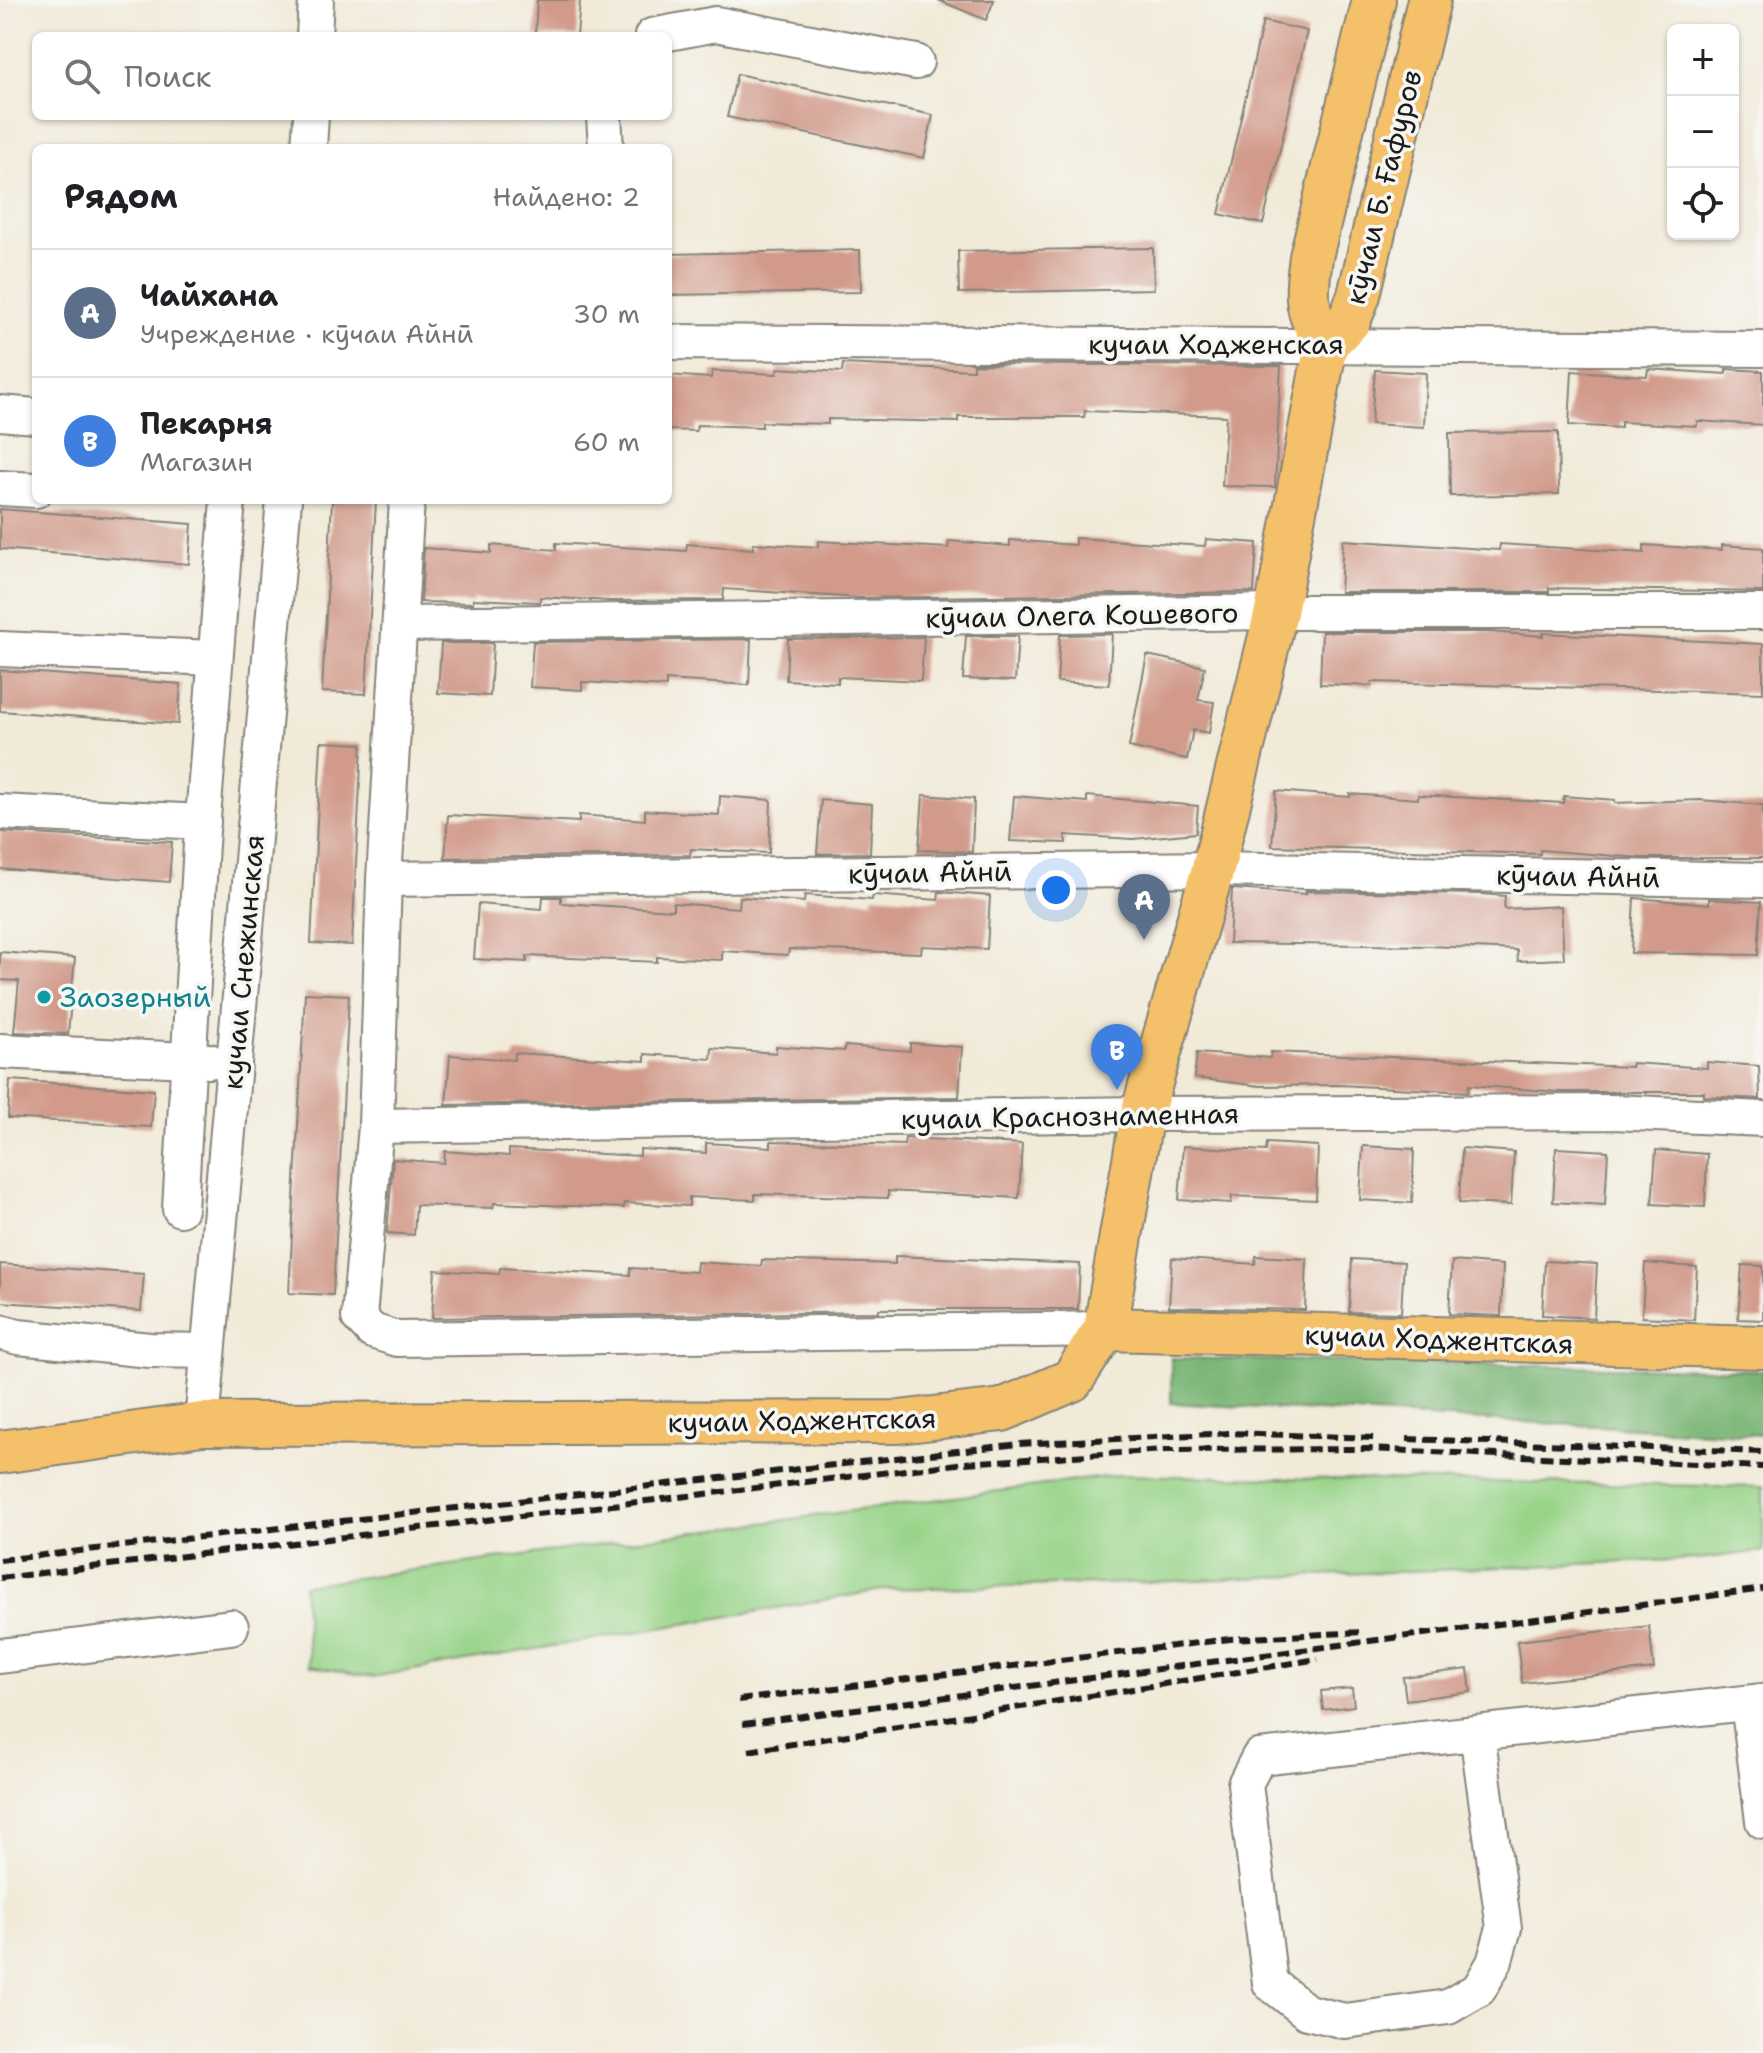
<!DOCTYPE html>
<html lang="ru">
<head>
<meta charset="utf-8">
<style>
	:root { --surface:#fff; --page:#f2f2f2; --text:#202124; --muted:#757577; --line:#e0e0e0; --accent:#d93025 }
	body { margin:0; font-family:"Shantell Sans",sans-serif; background:var(--page); color:var(--text) }
	.controls { position:absolute; right:24px; top:24px; display:grid; overflow:hidden; border-radius:12px; box-shadow:0 2px 6px #0004 }
	.controls button { width:72px; height:72px; display:grid; place-items:center; padding:0; border:0; border-bottom:2px solid var(--line); background:var(--surface); color:var(--text); font:40px sans-serif }
	.you { position:absolute; left:1056px; top:890px; width:28px; height:28px; margin:-20px; border:6px solid #fff; border-radius:50%; background:#1a73e8; box-shadow:0 0 0 12px #1a73e833 }
	.badge { display:grid; place-items:center; width:52px; height:52px; border-radius:50%; background:var(--accent); color:#fff; font-size:26px; font-weight:700 }
	.pin { position:absolute; translate:-50% -66px; filter:drop-shadow(0 2px 4px #0008) }
	.pin::after { content:''; position:absolute; top:42px; width:28px; height:24px; background:inherit; clip-path:polygon(0 0,100% 0,50% 100%) }
	.list { margin:0; padding:0; list-style:none }
	h2 { display:flex; justify-content:space-between; align-items:center; height:104px; margin:0; padding:0 32px; font-size:34px }
	h2 small { font-size:26px; font-weight:400; color:var(--muted) }
	.list li { display:grid; grid-template-columns:52px 1fr auto; gap:24px; align-items:center; box-sizing:border-box; height:128px; padding:0 32px; border-top:2px solid var(--line) }
	.list b { display:block; font-size:30px; white-space:nowrap }
	.list p { margin:0; font-size:26px; white-space:nowrap; color:var(--muted) }
	.list em { font-size:26px; font-style:normal; color:var(--muted) }
	.icon { flex:none; width:44px; height:44px; fill:none; stroke:currentColor; stroke-width:2; stroke-linecap:round; stroke-linejoin:round }
	.map { position:relative; flex:none; width:1763px; height:2053px; overflow:hidden }
	.search { position:absolute; background:var(--surface); box-shadow:0 2px 6px #0004; left:32px; top:32px; width:640px; height:88px; display:flex; align-items:center; gap:20px; box-sizing:border-box; padding:0 28px; border-radius:12px; color:var(--muted); font-size:30px }
	.panel { position:absolute; background:var(--surface); box-shadow:0 2px 6px #0004; left:32px; top:144px; width:640px; height:360px; border-radius:12px }
	.map>svg:first-child { display:block }
	.green { fill:#98d488; stroke:#5a7852; stroke-width:2 }
	.forest { fill:#7ab674; stroke:#4b6948; stroke-width:2 }
	.building { fill:#d19a8a }
	.lines { fill:none; stroke-linecap:round; stroke-linejoin:round }
	.minor-casing { stroke:#86837a; stroke-width:38 }
	.major-casing { stroke:#86837a; stroke-width:46 }
	.minor { stroke:#fff; stroke-width:34 }
	.major { stroke:#f4c16a; stroke-width:42 }
	.rail { stroke:#1c1c1c; stroke-width:6; stroke-dasharray:12 6; stroke-linecap:butt }
	.culture-dot { fill:#0f9aa8; stroke:#f6f6f2; stroke-width:3 }
	.labels { text-anchor:middle; dominant-baseline:central; stroke-width:7; stroke-linejoin:round; paint-order:stroke }
	.street-label { font-size:28px; fill:#1c1c1c; stroke:#f6f6f2 }
	.culture-label { font-size:28px; fill:#0d838f; stroke:#f6f6f2; text-anchor:start }
</style>
</head>
<body>
<div class="map">
<svg width="1763" height="2053" viewBox="0 0 1763 2053">
	<rect width="100%" height="100%" fill="#f6f6f2"/>
	<filter id="ink" filterUnits="userSpaceOnUse"><feTurbulence type="fractalNoise" baseFrequency=".0125" numOctaves="2"/><feDisplacementMap in="SourceGraphic" scale="16" xChannelSelector="R" yChannelSelector="G"/><feConvolveMatrix kernelMatrix="1 2 1 2 8 2 1 2 1" color-interpolation-filters="sRGB"/></filter>
	<filter id="wash" filterUnits="userSpaceOnUse"><feTurbulence type="fractalNoise" baseFrequency=".006" numOctaves="4" result="noise"/><feDisplacementMap in="SourceGraphic" scale="32" xChannelSelector="R" yChannelSelector="G"/><feGaussianBlur stdDeviation="1.8" result="paint"/><feColorMatrix in="noise" values="0 0 0 0 0 0 0 0 0 0 0 0 0 0 0 0 0 1.4 0 .05"/><feComposite in="paint" operator="in"/></filter>
	<g filter="url(#wash)">
		<rect width="100%" height="100%" fill="#f1ead8"/>
		<polygon class="green" points="1118,1475 1763,1487 1763,1551 1699,1559 1104,1584 888,1589 372,1677 309,1666 303,1585"/>
		<polygon class="forest" points="1171,1358 1763,1370 1763,1435 1171,1403"/>
		<g id="blocks">
			<g class="building">
				<polygon points="537,0 580,0 577,36 535,36"/>
				<polygon points="938,0 994,0 986,20"/>
				<polygon points="1263,21 1307,31 1263,224 1219,214"/>
				<polygon points="737,74 933,115 924,158 727,117"/>
				<polygon points="1153,248 1154,289 959,293 958,251"/>
				<polygon points="860,250 861,292 668,295 668,254"/>
				<polygon points="843,364 973,370 973,364 1281,366 1275,487 1222,486 1226,416 1085,411 1084,417 958,417 958,422 828,419 828,424 762,422 762,427 697,425 696,431 668,430 668,375 711,378 712,371 777,374 778,368 842,372"/>
				<polygon points="1648,369 1726,374 1726,369 1763,371 1763,425 1697,421 1697,426 1621,422 1621,428 1569,425 1572,371 1647,376"/>
				<polygon points="1375,370 1426,373 1424,427 1371,424"/>
				<polygon points="1558,432 1559,494 1450,496 1449,433"/>
				<polygon points="332,500 376,500 366,694 322,692"/>
				<polygon points="0,509 192,524 189,564 0,549"/>
				<polygon points="1075,538 1205,546 1206,539 1257,543 1254,592 860,598 724,589 723,600 610,601 540,597 540,602 473,599 473,603 421,602 424,548 491,553 491,545 556,550 556,543 686,551 687,544 753,549 753,543 818,547 818,541 948,548 949,541 1010,546 1010,540 1075,545"/>
				<polygon points="1343,540 1499,550 1500,544 1644,553 1644,545 1722,550 1722,545 1763,548 1763,592 1549,588 1549,592 1340,592"/>
				<polygon points="1322,632 1490,632 1543,636 1543,633 1763,644 1763,693 1372,682 1372,686 1320,684"/>
				<polygon points="1112,634 1109,685 1057,682 1060,635"/>
				<polygon points="966,636 1018,636 1015,681 963,679"/>
				<polygon points="924,637 921,681 838,677 838,683 786,680 788,639"/>
				<polygon points="751,639 749,685 666,680 666,687 582,682 582,690 530,687 533,642"/>
				<polygon points="441,643 493,643 490,696 438,693"/>
				<polygon points="1147,655 1205,667 1198,700 1214,702 1209,733 1193,730 1187,759 1129,747"/>
				<polygon points="0,670 181,684 178,724 0,711"/>
				<polygon points="321,742 362,744 352,945 311,943"/>
				<polygon points="1276,791 1350,797 1350,794 1418,799 1418,795 1563,803 1564,796 1615,800 1615,803 1700,800 1763,805 1763,858 1641,858 1540,850 1540,854 1272,846"/>
				<polygon points="923,795 974,799 972,852 919,850"/>
				<polygon points="720,796 771,800 769,853 691,849 690,855 445,858 448,815 579,822 579,815 645,820 645,810 719,815"/>
				<polygon points="1014,796 1087,802 1087,796 1198,806 1196,833 1133,839 1065,835 1066,843 1010,841"/>
				<polygon points="821,800 872,804 870,853 817,854"/>
				<polygon points="0,832 172,842 169,882 0,869"/>
				<polygon points="1232,889 1306,894 1306,891 1482,894 1505,896 1504,909 1561,906 1564,959 1518,961 1517,950 1429,946 1229,943"/>
				<polygon points="939,892 990,896 987,949 922,946 921,953 789,949 788,955 722,951 722,960 657,957 657,962 527,956 527,962 474,959 478,904 542,909 543,897 561,897 561,903 673,910 673,903 739,908 740,897 804,902 805,895 872,900 873,895 938,900"/>
				<polygon points="1634,898 1709,904 1709,899 1761,902 1758,955 1631,953"/>
				<polygon points="0,952 75,958 68,1034 14,1032 19,981 0,980"/>
				<polygon points="305,993 349,995 333,1295 289,1293"/>
				<polygon points="910,1043 962,1047 959,1097 446,1105 450,1055 514,1060 515,1053 645,1061 645,1054 711,1059 712,1048 776,1053 776,1046 844,1051 845,1046 910,1051"/>
				<polygon points="1271,1052 1631,1067 1632,1063 1707,1068 1707,1062 1759,1066 1760,1099 1704,1096 1704,1092 1558,1092 1469,1085 1468,1092 1339,1085 1260,1086 1194,1078 1197,1053 1270,1058"/>
				<polygon points="10,1080 154,1090 151,1127 8,1118"/>
				<polygon points="905,1138 1022,1144 1019,1198 888,1191 888,1198 755,1194 755,1200 689,1197 689,1206 624,1203 624,1208 494,1203 493,1208 416,1205 414,1235 387,1233 393,1159 444,1163 445,1151 509,1156 509,1149 640,1156 640,1149 706,1153 706,1143 771,1147 771,1141 904,1145"/>
				<polygon points="1267,1143 1318,1146 1316,1200 1232,1196 1231,1203 1179,1200 1183,1146 1266,1151"/>
				<polygon points="1363,1146 1414,1149 1412,1203 1360,1200"/>
				<polygon points="1462,1148 1514,1152 1511,1205 1459,1203"/>
				<polygon points="1556,1148 1608,1151 1605,1205 1553,1202"/>
				<polygon points="1656,1150 1707,1154 1705,1207 1652,1204"/>
				<polygon points="895,1256 1080,1264 1078,1309 879,1309 879,1312 432,1318 435,1270 499,1274 500,1268 630,1275 630,1268 696,1272 697,1262 761,1266 762,1260 895,1264"/>
				<polygon points="1256,1256 1307,1259 1305,1310 1169,1307 1172,1258 1255,1264"/>
				<polygon points="1352,1259 1404,1262 1401,1313 1349,1312"/>
				<polygon points="1452,1261 1503,1265 1501,1316 1449,1314"/>
				<polygon points="1545,1261 1597,1264 1594,1318 1542,1315"/>
				<polygon points="1645,1263 1697,1267 1694,1320 1642,1317"/>
				<polygon points="0,1264 144,1274 141,1311 0,1302"/>
				<polygon points="1742,1265 1763,1266 1763,1320 1738,1319"/>
				<polygon points="1649,1626 1654,1669 1522,1683 1517,1641"/>
				<polygon points="1468,1669 1471,1692 1406,1700 1403,1677"/>
				<polygon points="1352,1688 1354,1706 1323,1710 1321,1691"/>
			</g>
		</g>
	</g>
	<g filter="url(#ink)">
		<use href="#blocks" fill-opacity="0" stroke="#86837a" stroke-width="2"/>
		<g class="lines">
			<g class="minor-casing">
				<g id="minor">
					<polyline points="314,36 316,0"/>
					<polyline points="652,36 716,24 916,62"/>
					<polyline points="604,116 606,148"/>
					<polyline points="309,148 311,116"/>
					<polyline points="668,342 1763,349"/>
					<polyline points="0,413 36,416"/>
					<polyline points="0,488 36,490"/>
					<polyline points="407,500 384,879 376,1126 359,1317 372,1331 397,1339 1105,1329"/>
					<polyline points="402,624 1276,612 1763,612"/>
					<polyline points="0,649 215,658"/>
					<polyline points="0,812 203,822"/>
					<polyline points="384,879 1213,869 1763,880"/>
					<polyline points="0,1051 209,1061"/>
					<polyline points="376,1126 1142,1114 1613,1112 1763,1119"/>
					<polyline points="180,1209 201,844 228,500"/>
					<polyline points="0,1332 18,1337 150,1350 208,1351"/>
					<polyline points="202,1424 284,500"/>
					<polyline points="0,1656 231,1627"/>
					<polyline points="1748,1703 1763,1821"/>
					<polyline points="1477,1733 1504,1928 1494,1963 1479,1989 1448,2007 1345,2021 1307,2012 1270,1983 1245,1784 1259,1757 1763,1701"/>
				</g>
			</g>
			<g class="major-casing">
				<g id="major">
					<polyline points="1326,344 1349,321 1359,295 1429,0"/>
					<path d="M1326 344C1304 311 1306 295 1311 257L1374 0"/>
					<polyline points="1105,1329 1763,1347"/>
					<polyline points="0,1452 202,1424 899,1422 1002,1410 1072,1380 1105,1329 1142,1114 1213,869 1276,612 1326,344"/>
				</g>
			</g>
			<use href="#minor" class="minor"/>
			<use href="#major" class="major"/>
			<g class="rail">
				<polyline points="1407,1439 1763,1452"/>
				<polyline points="0,1560 1019,1444 1230,1433 1375,1438"/>
				<polyline points="0,1578 965,1463 1165,1450 1367,1449 1763,1467"/>
				<polyline points="739,1700 1230,1639 1363,1632"/>
				<polyline points="743,1724 1763,1589"/>
				<polyline points="749,1751 1318,1659"/>
			</g>
		</g>
	</g>
	<circle class="culture-dot" cx="44" cy="997" r="8"/>
	<g class="labels">
		<g class="street-label">
			<text transform="translate(1383 187) rotate(-76)">кӯчаи Б. Ғафуров</text>
			<text x="1216" y="344">кучаи Ходженская</text>
			<text transform="translate(1082 615) rotate(-1)">кӯчаи Олега Кошевого</text>
			<text transform="translate(930 872) rotate(-1)">кӯчаи Айнӣ</text>
			<text transform="translate(1578 876) rotate(1)">кӯчаи Айнӣ</text>
			<text transform="translate(243 962) rotate(-85)">кучаи Снежинская</text>
			<text transform="translate(1070 1116) rotate(-1)">кучаи Краснознаменная</text>
			<text transform="translate(1439 1339) rotate(2)">кучаи Ходжентская</text>
			<text transform="translate(802 1420) rotate(-1)">кучаи Ходжентская</text>
		</g>
		<g class="culture-label">
			<text x="60" y="997">Заозерный</text>
		</g>
	</g>
</svg>
<div class="controls">
<button>+</button>
<button>−</button>
<button><svg class="icon" aria-label="locate" viewBox="0 0 24 24"><circle cx="12" cy="12" r="6"/><path d="M12 2v4M12 18v4M2 12h4M18 12h4"/></svg></button>
</div>
<div class="you"></div>
<div class="pin badge" style="left:1144px;top:940px;background:#5c6f8a">A</div>
<div class="pin badge" style="left:1117px;top:1090px;background:#3f7fe0">B</div>
<div class="search"><svg class="icon" aria-label="search" viewBox="0 0 24 24"><circle cx="10" cy="10" r="6"/><path d="M15 15l6 6"/></svg>Поиск</div>
<section class="panel">
<h2>Рядом<small>Найдено: 2</small></h2>
<ul class="list">
<li><span class="badge" style="background:#5c6f8a">A</span><div><b>Чайхана</b><p>Учреждение · кӯчаи Айнӣ</p></div><em>30 m</em></li>
<li><span class="badge" style="background:#3f7fe0">B</span><div><b>Пекарня</b><p>Магазин</p></div><em>60 m</em></li>
</ul>
</section>
</div>
</body>
</html>
